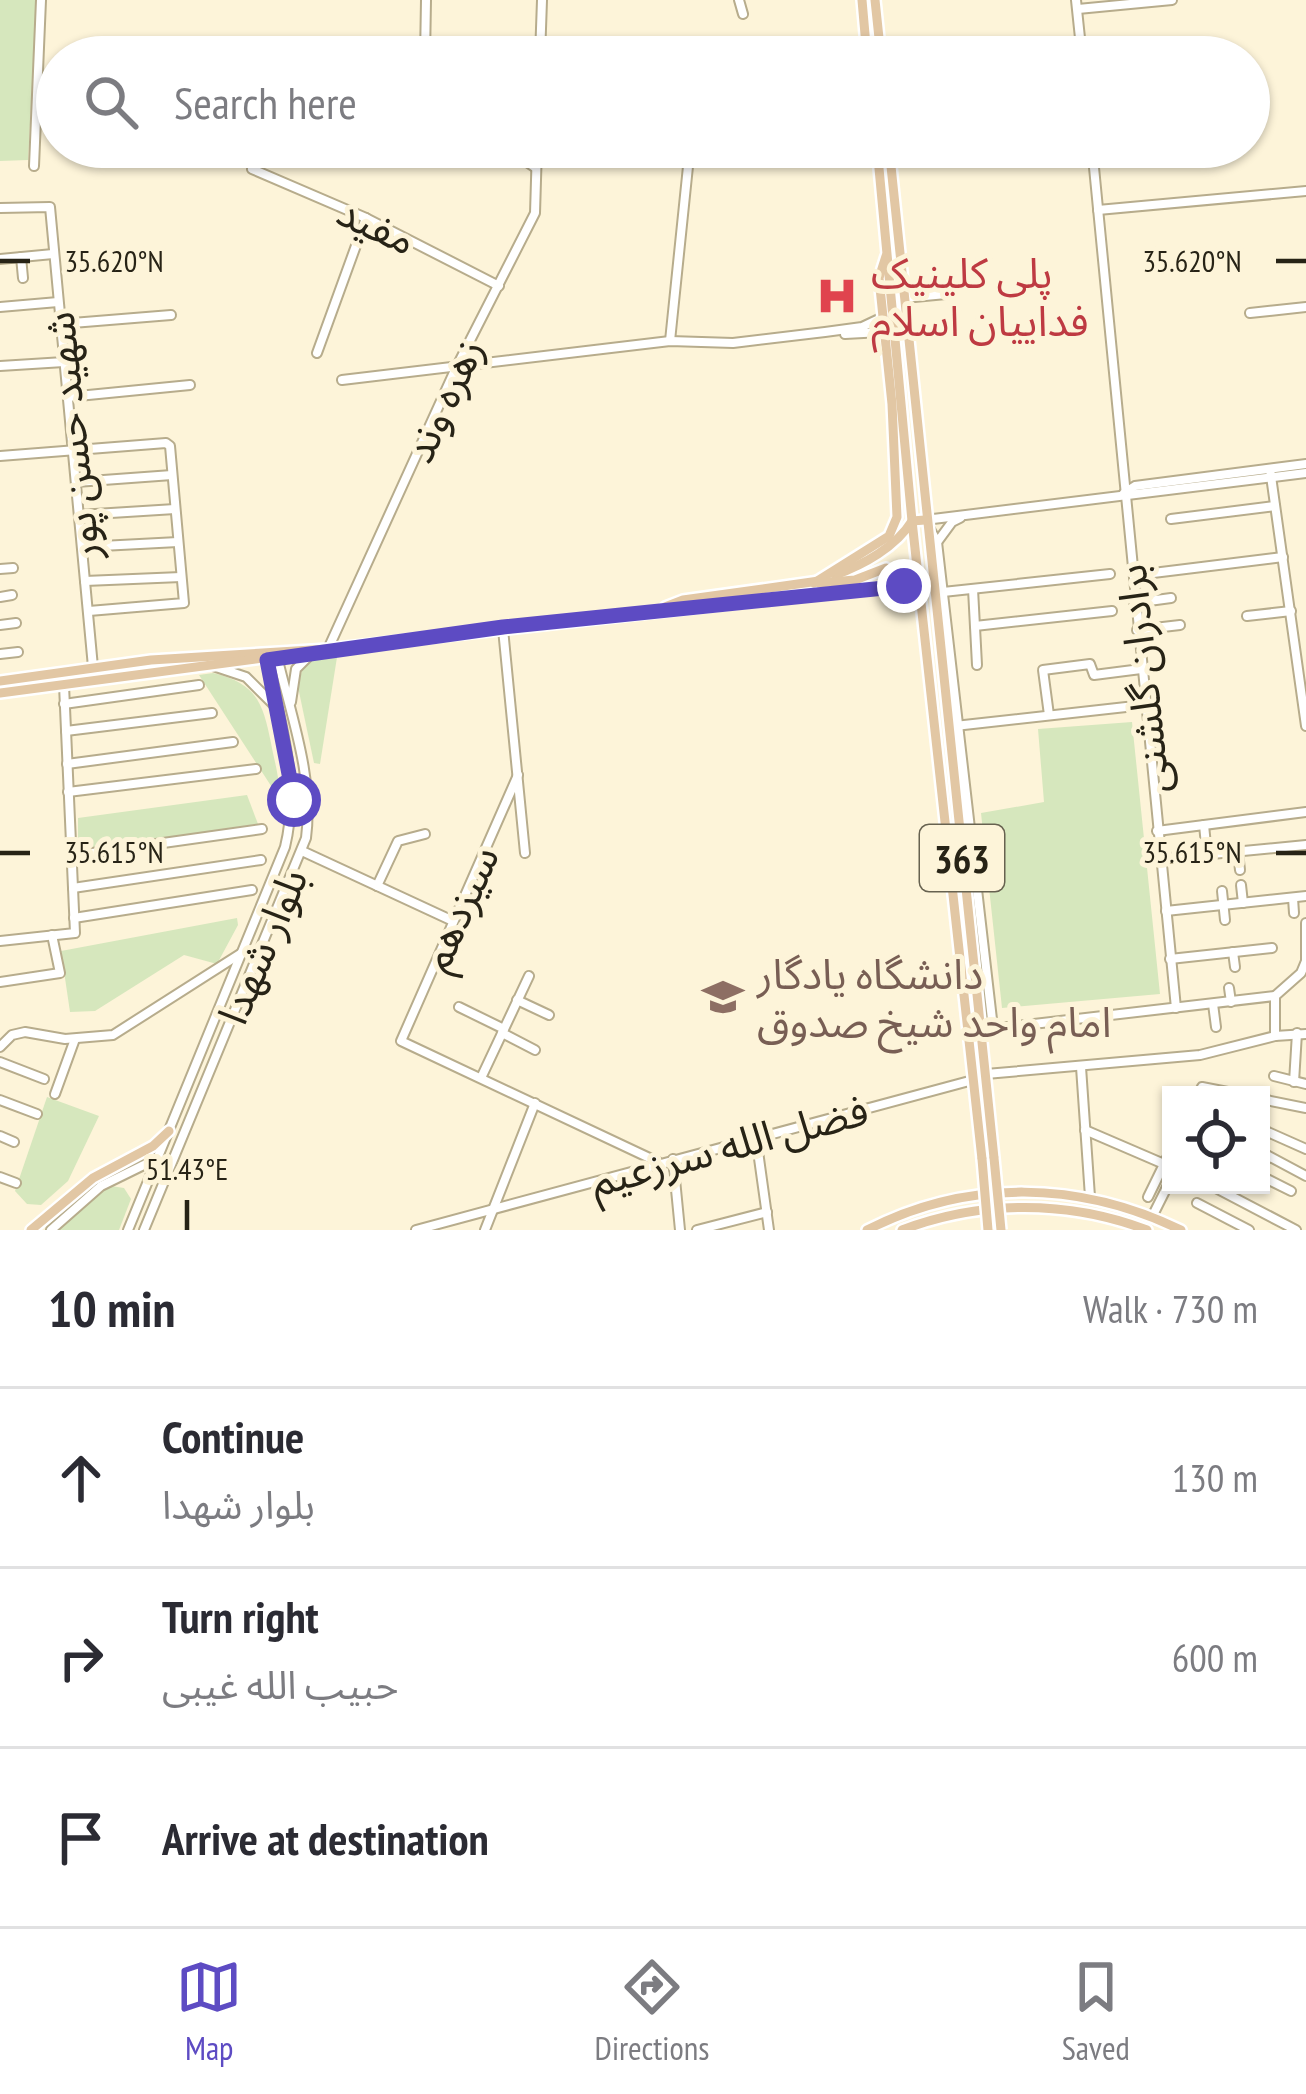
<!DOCTYPE html>
<html lang="en">
<head>
<meta charset="utf-8">
<style>
	:root { --surface:#fff; --page:#f2f2f3; --text:#2b2b33; --muted:#7c7c81; --line:#e1e1e2; --accent:#5d4bc3 }
	body { margin:0; font-family:"PT Sans Narrow","Noto Sans Arabic",sans-serif; background:var(--page); color:var(--text) }
	.controls { position:absolute; right:36px; bottom:36px; display:grid; overflow:hidden; border-radius:0px; box-shadow:0 3px 9px #0004 }
	.controls button { width:108px; height:108px; display:grid; place-items:center; padding:0; border:0; border-bottom:3px solid var(--line); background:var(--surface); color:var(--text); font:60px sans-serif }
	.stop { position:absolute; width:36px; height:36px; margin:-27px; border:9px solid #5d4bc3; border-radius:50%; background:#fff }
	.stop.end { background:#5d4bc3; border-color:#fff; box-shadow:0 3px 12px #0008 }
	.list { margin:0; padding:0; list-style:none }
	h2 { display:flex; justify-content:space-between; align-items:center; height:156px; margin:0; padding:0 48px; font-size:51px }
	h2 small { font-size:39px; font-weight:400; color:var(--muted) }
	.list li { display:grid; grid-template-columns:78px 1fr auto; gap:36px; align-items:center; box-sizing:border-box; height:180px; padding:0 48px; border-top:3px solid var(--line) }
	.list b { display:block; font-size:45px; white-space:nowrap }
	.list p { margin:0; font-size:39px; white-space:nowrap; color:var(--muted) }
	.list em { font-size:39px; font-style:normal; color:var(--muted) }
	.icon { flex:none; width:66px; height:66px; fill:none; stroke:currentColor; stroke-width:2; stroke-linecap:round; stroke-linejoin:round }
	.map { position:relative; flex:none; width:1306px; height:1230px; overflow:hidden }
	.search { position:absolute; background:var(--surface); box-shadow:0 3px 9px #0004; left:36px; right:36px; top:36px; height:132px; display:flex; align-items:center; gap:30px; box-sizing:border-box; padding:0 42px; border-radius:66px; color:var(--muted); font-size:45px }
	.sheet { height:696px; background:var(--surface) }
	nav { display:flex; justify-content:space-around; align-items:center; box-sizing:border-box; height:168px; border-top:3px solid var(--line); background:var(--surface); font-size:33px; color:var(--muted) }
	nav a { display:grid; justify-items:center; gap:6px }
	nav .on { color:var(--accent) }
	.map>svg:first-child { display:block }
	.green { fill:#d6e7bd }
	.lines { fill:none; stroke-linecap:round; stroke-linejoin:round }
	.minor-casing { stroke:#b7ac8c; stroke-width:12 }
	.major-casing { stroke:#fff; stroke-width:14 }
	.minor { stroke:#fff; stroke-width:8 }
	.major { stroke:#e2c7a4; stroke-width:9 }
	.major-bridge-casing { stroke:#fff; stroke-width:14; stroke-linecap:butt }
	.major-bridge { stroke:#e2c7a4; stroke-width:9 }
	.route { stroke:#5d4bc3; stroke-width:15 }
	.ticks { fill:none; stroke:#272316; stroke-width:4.5 }
	.labels { text-anchor:middle; dominant-baseline:central; stroke-width:10; stroke-linejoin:round; paint-order:stroke }
	.shield { fill:#fdf4d9; stroke:#676250; stroke-width:3 }
	.shield-label { font-size:39px; font-weight:bold; fill:#272316 }
	.street-label { font-size:42px; fill:#272316; stroke:#fdf4d9 }
	.health-label { font-size:42px; fill:#be3a42; stroke:#fdf4d9; text-anchor:start }
	.education-label { font-size:42px; fill:#785e54; stroke:#fdf4d9; text-anchor:start }
	.ticks-label { font-size:30px; text-anchor:middle; fill:#272316; stroke:#fdf4d9; stroke-width:10; stroke-linejoin:round; paint-order:stroke }
</style>
</head>
<body>
<div class="map">
<svg width="1306" height="1230" viewBox="0 0 1306 1230">
	<rect width="100%" height="100%" fill="#fdf4d9"/>
	<g class="green">
		<polygon points="0,0 37,0 28,160 0,161"/>
		<polygon points="338,651 320,764 314,763 298,687 303,666 313,656"/>
		<path d="M213 673C257 683 263 704 271 743 274 760 279 774 279 792H275L199 675Z"/>
		<polygon points="1132,722 1160,994 1002,1008 981,813 1044,802 1038,729"/>
		<polygon points="247,795 258,824 78,850 78,818"/>
		<polygon points="237,918 238,925 217,964 184,955 95,1011 70,1012 61,951"/>
		<polygon points="47,1097 99,1116 68,1181 41,1205 27,1204 15,1191"/>
		<polygon points="111,1186 124,1188 131,1199 119,1230 54,1230 79,1207"/>
	</g>
	<g class="lines">
		<g class="minor-casing">
			<g id="minor">
				<polyline points="739,0 743,14"/>
				<polyline points="1076,0 1082,57"/>
				<polyline points="1078,9 1172,0"/>
				<polyline points="180,57 180,44"/>
				<polyline points="425,57 426,0"/>
				<polyline points="540,57 542,0"/>
				<polyline points="504,147 536,168"/>
				<polyline points="1092,147 1176,1008"/>
				<polyline points="34,166 41,0"/>
				<polyline points="252,169 366,218 499,286"/>
				<polyline points="0,208 50,207 93,667"/>
				<polyline points="1098,210 1306,191"/>
				<polyline points="21,257 23,278"/>
				<polyline points="0,259 53,254"/>
				<polyline points="904,298 946,294"/>
				<polyline points="0,307 58,302"/>
				<polyline points="1250,313 1306,307"/>
				<polyline points="60,324 171,315"/>
				<polyline points="845,334 882,332"/>
				<polyline points="670,341 690,147"/>
				<polyline points="317,353 366,218"/>
				<polyline points="0,366 64,362"/>
				<polyline points="342,380 670,341 733,343 825,332 862,327 881,318"/>
				<polyline points="68,397 190,385"/>
				<polyline points="0,456 166,443 170,446 184,603 89,611"/>
				<polyline points="1270,469 1306,726"/>
				<polyline points="76,482 172,475"/>
				<polyline points="1124,493 1135,486 1306,464"/>
				<polyline points="79,515 175,509"/>
				<polyline points="1171,519 1275,506"/>
				<polyline points="938,541 952,522 960,518"/>
				<polyline points="82,547 178,542"/>
				<polyline points="0,569 13,568"/>
				<polyline points="1145,574 1283,557"/>
				<polyline points="85,581 181,577"/>
				<polyline points="973,589 977,665"/>
				<polyline points="943,592 1110,574"/>
				<polyline points="0,597 12,595"/>
				<polyline points="1134,603 1171,598"/>
				<polyline points="1247,616 1291,611"/>
				<polyline points="0,625 16,623"/>
				<polyline points="975,626 1112,611"/>
				<polyline points="503,629 525,853"/>
				<polyline points="1137,630 1180,625"/>
				<polyline points="328,649 456,368 535,213 537,147"/>
				<polyline points="0,654 18,652"/>
				<polyline points="213,666 246,677 274,705"/>
				<polyline points="291,702 296,669 311,654"/>
				<polyline points="64,704 199,685"/>
				<polyline points="1049,715 1043,670 1090,664 1094,675 1141,669"/>
				<polyline points="955,726 1144,705"/>
				<polyline points="66,731 212,713"/>
				<polyline points="67,764 233,742"/>
				<polyline points="518,775 401,1041 658,1162"/>
				<polyline points="68,792 256,769"/>
				<polyline points="1204,825 1207,855"/>
				<polyline points="1157,831 1306,812"/>
				<polyline points="302,851 453,921"/>
				<polyline points="1238,852 1240,870"/>
				<polyline points="71,856 262,829"/>
				<polyline points="1160,859 1306,845"/>
				<polyline points="1241,885 1243,903"/>
				<polyline points="377,886 398,841 425,834"/>
				<polyline points="73,888 261,860"/>
				<polyline points="1222,891 1225,920"/>
				<polyline points="1293,898 1294,913"/>
				<polyline points="1166,911 1306,896"/>
				<polyline points="74,918 252,890"/>
				<polyline points="1306,923 1306,961"/>
				<polyline points="0,941 75,933 64,685"/>
				<polyline points="1233,952 1235,967"/>
				<polyline points="1170,959 1272,948"/>
				<polyline points="0,982 60,973 52,935"/>
				<polyline points="1229,988 1231,1002"/>
				<polyline points="517,1000 549,1015"/>
				<polyline points="1213,1004 1216,1027"/>
				<polyline points="459,1007 504,1029"/>
				<polyline points="993,1028 937,542 925,520 1306,473"/>
				<polyline points="982,1030 1275,996"/>
				<polyline points="502,1033 535,1050"/>
				<polyline points="1275,1036 1275,996 1301,973 1306,961"/>
				<polyline points="0,1047 12,1035 25,1032 65,1039 113,1035 240,954"/>
				<polyline points="0,1062 44,1079"/>
				<polyline points="1081,1067 1090,1197"/>
				<polyline points="986,1074 1200,1055 1275,1036 1306,1034"/>
				<polyline points="1274,1076 1306,1084"/>
				<polyline points="481,1078 529,976"/>
				<polyline points="1294,1082 1297,1033"/>
				<polyline points="55,1094 75,1039"/>
				<polyline points="1198,1095 1202,1087 1243,1095"/>
				<polyline points="1261,1099 1306,1108"/>
				<polyline points="0,1100 37,1114"/>
				<polyline points="1261,1129 1306,1149"/>
				<polyline points="1085,1130 1164,1164"/>
				<polyline points="0,1136 14,1142"/>
				<polyline points="756,1137 769,1230"/>
				<polyline points="1261,1152 1306,1176"/>
				<polyline points="673,1159 680,1230"/>
				<polyline points="1261,1176 1291,1191"/>
				<polyline points="0,1177 16,1183"/>
				<polyline points="1210,1185 1296,1230"/>
				<polyline points="1148,1197 1171,1150"/>
				<polyline points="1197,1203 1249,1230"/>
				<polyline points="1152,1217 1171,1179"/>
				<polyline points="51,1230 101,1186 156,1159"/>
				<path d="M128 1230 285 847C301 781 279 718 266 654"/>
				<path d="M144 1230 306 838C314 776 291 716 277 656"/>
				<polyline points="416,1230 973,1080"/>
				<polyline points="485,1230 535,1103"/>
				<polyline points="697,1230 767,1212"/>
			</g>
		</g>
		<g class="major-casing">
			<g id="major">
				<polyline points="862,0 867,57"/>
				<polyline points="875,0 881,57"/>
				<polyline points="877,147 912,521 982,1159"/>
				<polyline points="889,147 994,1158"/>
				<path d="M835 575C863 565 896 547 912 521L925 520"/>
				<polyline points="814,583 889,536 897,517 892,404 879,278 886,256"/>
				<polyline points="819,583 855,580 886,568 892,579 883,587"/>
				<polyline points="665,607 683,600 819,581"/>
				<polyline points="0,681 151,660 328,649 883,587 920,588"/>
				<polyline points="0,693 323,650"/>
				<polyline points="31,1230 93,1178 153,1146 169,1131"/>
				<path d="M867 1230C968 1178 1080 1181 1181 1230"/>
				<path d="M902 1230C981 1200 1068 1200 1147 1230"/>
			</g>
		</g>
		<use href="#minor" class="minor"/>
		<use href="#major" class="major"/>
		<g class="major-bridge-casing">
			<g id="major-bridge">
				<polyline points="994,1158 1001,1230"/>
				<polyline points="982,1159 988,1230"/>
			</g>
		</g>
		<use href="#major-bridge" class="major-bridge"/>
	</g>
	<g class="lines">
		<polyline class="route" points="294,800 267,660 503,627 904,586"/>
	</g>
	<path class="ticks" d="M0 261H30M1276 261H1306M0 853H30M1276 853H1306M187 1200V1230"/>
	<defs>
		<g id="hospital-bare" transform="scale(3.24)"><path d="M-5-5h3v3.5h4V-5h3V5h-3V1.5h-4V5h-3Z" fill="#e0444e" stroke="#fdf4d9" stroke-width="2.5" paint-order="stroke"/></g>
		<g id="university-bare" transform="scale(3.24)"><path d="M0-5L7-2L0 1L-7-2ZM-4 1L0 2.5L4 1V4Q0 6-4 4Z" fill="#8d6e63" stroke="#fdf4d9" stroke-width="2.5" paint-order="stroke"/></g>
	</defs>
	<g fill-rule="evenodd">
		<use href="#hospital-bare" x="837" y="296"/>
		<use href="#university-bare" x="723" y="997"/>
	</g>
	<g class="labels">
		<rect class="shield" x="920" y="825" width="84" height="66" rx="9"/>
		<g class="shield-label">
			<text x="962" y="858">363</text>
		</g>
		<g class="street-label">
			<text transform="translate(377 225) rotate(25)">مفید</text>
			<text transform="translate(443 400) rotate(-65)">زهره وند</text>
			<text transform="translate(71 436) rotate(-96)">شهید حسن پور</text>
			<text transform="translate(1142 679) rotate(-96)">برادران گلشنی</text>
			<text transform="translate(459 908) rotate(-66)">سیزدهم</text>
			<text transform="translate(262 946) rotate(-67)">بلوار شهدا</text>
			<text transform="translate(729 1145) rotate(-15)">فضل الله سرزعیم</text>
		</g>
		<g class="health-label">
			<text x="871" y="272">پلی کلینیک<tspan x="871" dy="48">فداییان اسلام</tspan></text>
		</g>
		<g class="education-label">
			<text x="757" y="973">دانشگاه یادگار<tspan x="757" dy="48">امام واحد شیخ صدوق</tspan></text>
		</g>
	</g>
	<g class="ticks-label">
		<text x="114" y="272">35.620°N</text>
		<text x="1192" y="272">35.620°N</text>
		<text x="114" y="863">35.615°N</text>
		<text x="1192" y="863">35.615°N</text>
		<text x="187" y="1180">51.43°E</text>
	</g>
</svg>
<div class="controls">
<button><svg class="icon" aria-label="locate" viewBox="0 0 24 24"><circle cx="12" cy="12" r="6"/><path d="M12 2v4M12 18v4M2 12h4M18 12h4"/></svg></button>
</div>
<div class="stop" style="left:294px;top:800px"></div>
<div class="stop end" style="left:904px;top:586px"></div>
<div class="search"><svg class="icon" aria-label="search" viewBox="0 0 24 24"><circle cx="10" cy="10" r="6"/><path d="M15 15l6 6"/></svg>Search here</div>
</div>
<section class="sheet">
<h2>10 min<small>Walk · 730 m</small></h2>
<ul class="list">
<li><svg class="icon" aria-label="ahead" viewBox="0 0 24 24"><path d="M12 20V5M6 11l6-6 6 6"/></svg><div><b>Continue</b><p>بلوار شهدا</p></div><em>130 m</em></li>
<li><svg class="icon" aria-label="right" viewBox="0 0 24 24"><path d="M7 20v-9h11M14 6l5 5-5 5"/></svg><div><b>Turn right</b><p>حبیب الله غیبی</p></div><em>600 m</em></li>
<li><svg class="icon" aria-label="arrive" viewBox="0 0 24 24"><path d="M6 21V4h12l-3 4 3 4H6"/></svg><div><b>Arrive at destination</b></div></li>
</ul>
</section>
<nav>
<a class="on"><svg class="icon" aria-label="map" viewBox="0 0 24 24"><path d="M3 6l6-2 6 2 6-2v14l-6 2-6-2-6 2zM9 4v14M15 6v14"/></svg>Map</a>
<a><svg class="icon" aria-label="directions" viewBox="0 0 24 24"><path d="M12 3l9 9-9 9-9-9zM9 14v-3h6M13 9l2 2-2 2"/></svg>Directions</a>
<a><svg class="icon" aria-label="saved" viewBox="0 0 24 24"><path d="M7 4h10v16l-5-4-5 4z"/></svg>Saved</a>
</nav>
</body>
</html>
